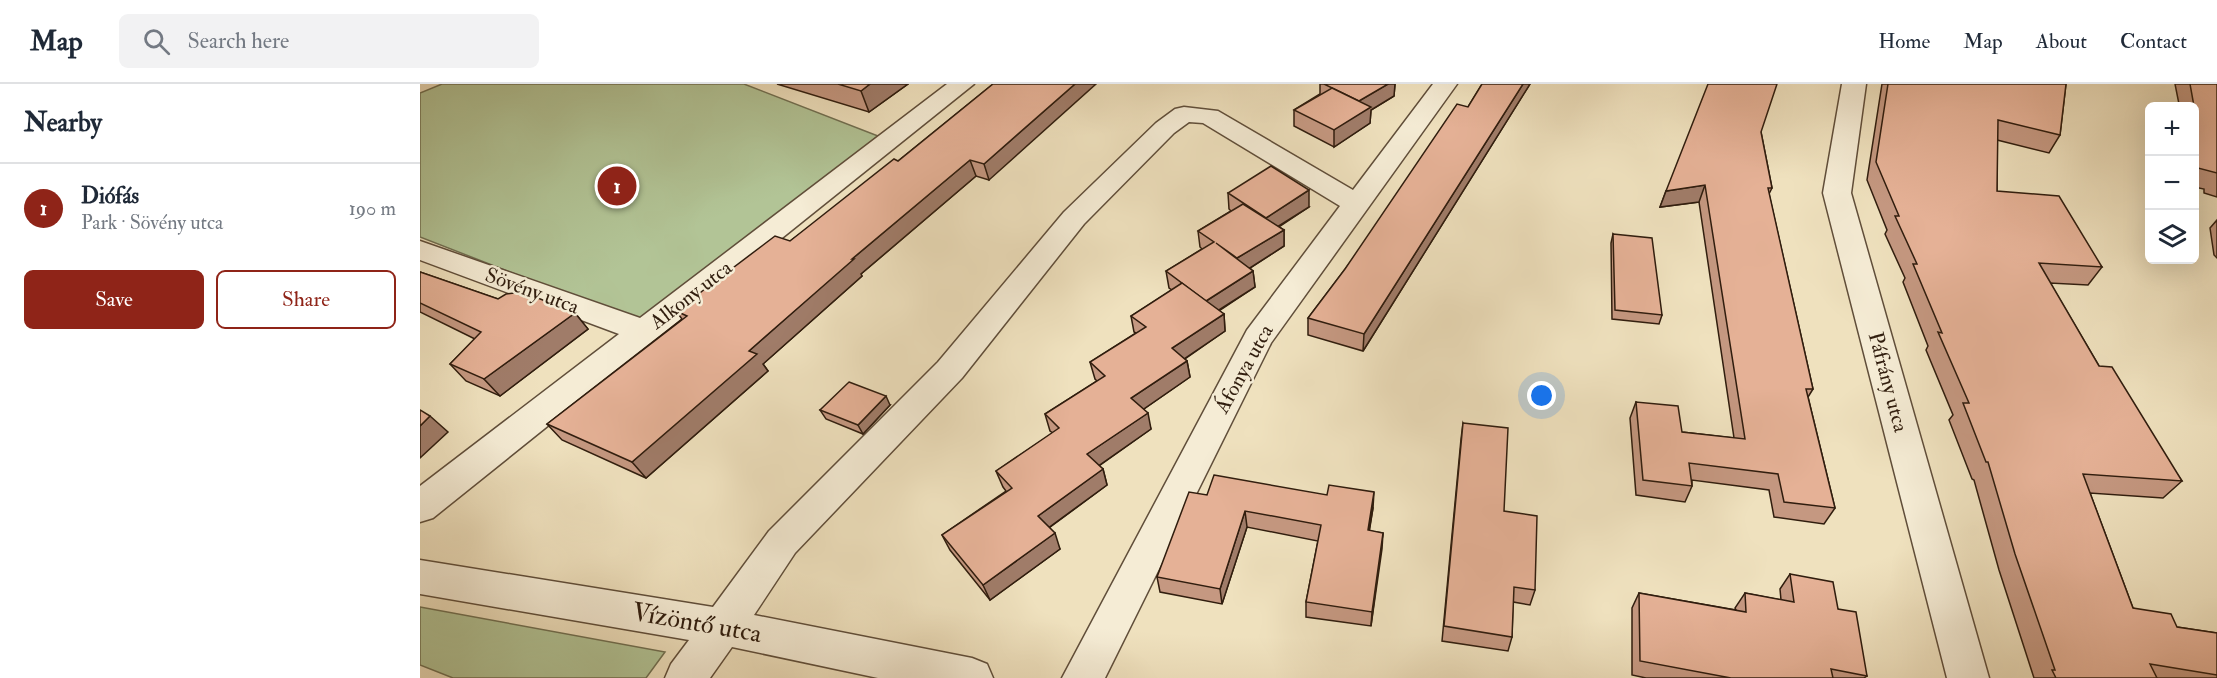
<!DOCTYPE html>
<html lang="en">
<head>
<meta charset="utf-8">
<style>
	:root { --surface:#fff; --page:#f2f2f3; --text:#1f2937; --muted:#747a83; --line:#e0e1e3; --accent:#8f2418 }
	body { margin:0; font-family:"IM FELL Double Pica",serif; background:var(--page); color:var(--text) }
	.controls { position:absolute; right:18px; top:18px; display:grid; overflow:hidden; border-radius:9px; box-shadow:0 6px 24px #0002 }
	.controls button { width:54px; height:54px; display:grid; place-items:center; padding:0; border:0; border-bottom:2px solid var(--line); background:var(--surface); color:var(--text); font:30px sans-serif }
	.you { position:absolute; left:1122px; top:312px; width:21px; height:21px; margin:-15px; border:4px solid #fff; border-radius:50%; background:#1a73e8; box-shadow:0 0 0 9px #1a73e833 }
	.badge { display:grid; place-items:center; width:39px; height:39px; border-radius:50%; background:var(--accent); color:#fff; font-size:20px; font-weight:700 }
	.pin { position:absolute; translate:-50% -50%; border:3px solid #fff; box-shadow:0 2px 6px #0006 }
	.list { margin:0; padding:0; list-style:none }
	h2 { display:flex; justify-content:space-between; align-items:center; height:78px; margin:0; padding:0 24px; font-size:26px }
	h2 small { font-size:20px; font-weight:400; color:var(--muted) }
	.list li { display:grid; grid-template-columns:39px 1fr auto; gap:18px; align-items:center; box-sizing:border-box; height:90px; padding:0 24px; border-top:2px solid var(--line) }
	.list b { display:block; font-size:22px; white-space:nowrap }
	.list p { margin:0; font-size:20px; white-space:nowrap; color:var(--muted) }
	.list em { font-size:20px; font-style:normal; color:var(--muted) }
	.actions { display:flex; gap:12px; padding:18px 24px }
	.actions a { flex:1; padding:14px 0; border:2px solid var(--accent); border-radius:9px; text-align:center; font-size:21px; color:var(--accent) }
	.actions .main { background:var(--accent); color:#fff }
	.icon { flex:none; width:33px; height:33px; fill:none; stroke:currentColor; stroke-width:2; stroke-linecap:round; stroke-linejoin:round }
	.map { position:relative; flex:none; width:1797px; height:594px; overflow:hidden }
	header { display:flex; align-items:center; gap:36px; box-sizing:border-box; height:84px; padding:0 30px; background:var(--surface); border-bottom:2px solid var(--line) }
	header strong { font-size:28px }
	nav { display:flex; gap:33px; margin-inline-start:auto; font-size:21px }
	.search { width:420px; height:54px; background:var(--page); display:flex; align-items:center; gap:15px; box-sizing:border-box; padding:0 21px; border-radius:9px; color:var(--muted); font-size:22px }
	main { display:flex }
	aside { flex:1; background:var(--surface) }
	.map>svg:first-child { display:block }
	.green { fill:#b2c496; stroke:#717052; stroke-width:1.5 }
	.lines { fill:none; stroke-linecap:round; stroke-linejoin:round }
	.minor-casing { stroke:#604e3a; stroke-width:3 }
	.minor { fill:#f5ecd5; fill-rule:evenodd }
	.wall { fill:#c59881; stroke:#301d0e; stroke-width:1.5 }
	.shaded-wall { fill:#a07c69; stroke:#301d0e; stroke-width:1.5 }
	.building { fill:#e5b196; stroke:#301d0e; stroke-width:1.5 }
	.labels { text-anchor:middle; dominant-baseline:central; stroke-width:5; stroke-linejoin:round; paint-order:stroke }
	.street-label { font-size:21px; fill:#301d0e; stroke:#f5ecd5 }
	.near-street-label { font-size:26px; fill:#301d0e; stroke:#f5ecd5 }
</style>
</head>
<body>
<header>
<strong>Map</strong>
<div class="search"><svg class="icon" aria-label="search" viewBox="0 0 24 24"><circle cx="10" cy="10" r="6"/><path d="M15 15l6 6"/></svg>Search here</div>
<nav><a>Home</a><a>Map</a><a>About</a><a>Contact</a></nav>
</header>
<main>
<aside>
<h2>Nearby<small></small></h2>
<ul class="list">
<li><span class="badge">1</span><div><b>Diófás</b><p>Park · Sövény utca</p></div><em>190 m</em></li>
</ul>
<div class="actions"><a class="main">Save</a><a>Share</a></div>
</aside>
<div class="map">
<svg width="1797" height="594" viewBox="0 0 1797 594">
	<rect width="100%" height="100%" fill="#efe1be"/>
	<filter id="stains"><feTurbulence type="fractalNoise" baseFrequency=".00333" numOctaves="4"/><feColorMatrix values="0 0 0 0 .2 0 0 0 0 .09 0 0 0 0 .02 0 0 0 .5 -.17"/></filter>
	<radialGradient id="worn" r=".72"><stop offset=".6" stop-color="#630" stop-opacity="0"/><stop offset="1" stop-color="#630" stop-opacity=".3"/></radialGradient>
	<g class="green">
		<polygon points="22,0 324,0 458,52 221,239 0,153 0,9"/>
		<polygon points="0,523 245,568 226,594 33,594 0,581"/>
	</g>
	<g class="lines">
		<g class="minor-casing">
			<g id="minor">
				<polygon points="527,0 554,0 13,434 0,438 0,402 199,250 0,176 0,157 220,234"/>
				<polygon points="1013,0 1037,0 851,259 685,594 642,594 827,246 920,122 783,39 769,38 754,49 664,140 542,294 375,469 334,531 552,574 567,580 573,594 458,594 312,563 290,594 245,594 251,580 269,556 0,510 0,476 293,523 349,447 518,278 644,128 736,39 755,25 764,23 798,27 933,106"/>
				<polygon points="1422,0 1446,0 1431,109 1569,594 1527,594 1403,109"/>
			</g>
		</g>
		<use href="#minor" class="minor"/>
	</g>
	<g class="wall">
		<polygon points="357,0 488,0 449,28"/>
		<polygon points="573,0 569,96 556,92 441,190 442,192 343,280 348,287 226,394 142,356 127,340 262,235 256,227 370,157 478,77"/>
		<polygon points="900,0 975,0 974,12 951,26 950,39 914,63 874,42 874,26 900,10"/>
		<polygon points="1062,0 1110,0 943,267 888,251 888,234 1048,23"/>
		<polygon points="1462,0 1646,0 1640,51 1629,69 1577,56 1577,107 1682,183 1668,201 1630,199 1679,282 1762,397 1743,414 1670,409 1713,524 1757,543 1797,549 1797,594 1614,594 1579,486 1554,396 1552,395 1529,336 1533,331 1506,266 1508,262 1483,198 1485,194 1465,150 1467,146 1447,96"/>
		<polygon points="1755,0 1797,0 1797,113 1784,109 1784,105 1774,103 1774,22 1756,22 1757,20 1759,20"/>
		<polygon points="1341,48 1352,104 1349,110 1393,305 1388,313 1415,424 1404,440 1354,433 1349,406 1272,396 1272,402 1265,418 1216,411 1210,334 1216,318 1262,348 1314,354 1279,118 1240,123 1246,107"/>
		<polygon points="808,109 889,123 859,143 864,146 864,162 830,184 833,187 835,203 799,227 804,230 805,247 765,275 767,277 770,293 724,325 731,345 679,382 683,385 687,401 629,444 640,465 570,516 530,466 522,451 586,407 583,403 576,387 633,349 630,347 625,330 677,297 675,295 670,278 716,249 714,248 711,232 752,206 749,204 746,187 782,165 780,163 778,147 811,127 809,125"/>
		<polygon points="1797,136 1797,174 1794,171 1790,144"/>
		<polygon points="1193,150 1242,231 1239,240 1192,235 1191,159"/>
		<polygon points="0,188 78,215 155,229 168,245 80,312 46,297 30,280 55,255 0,228"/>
		<polygon points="470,321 443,350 406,335 400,326"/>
		<polygon points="1043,339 1084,427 1115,506 1110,521 1093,518 1092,553 1088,567 1022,557 1041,355"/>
		<polygon points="787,411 953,424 949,447 963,449 951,542 886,533 886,518 898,457 827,443 802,520 740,508 737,493"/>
		<polygon points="1370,490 1418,525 1447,592 1444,594 1226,594 1212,591 1212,524 1219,509 1316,526 1315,524 1325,509 1361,516 1360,505"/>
	</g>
	<g class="shaded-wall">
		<polygon points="450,0 488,0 449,28 441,7"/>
		<polygon points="655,0 676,0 569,96 564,80"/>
		<polygon points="968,0 975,0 974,12 951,26 950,39 914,63 914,46 939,17"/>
		<polygon points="1103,0 1110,0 943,267 944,250"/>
		<polygon points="550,76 556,92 441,190 442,192 343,280 348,287 226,394 212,378 329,267 432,175"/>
		<polygon points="1285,101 1279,118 1240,123 1246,107"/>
		<polygon points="889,106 889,123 846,150 846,134"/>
		<polygon points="864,146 864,162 819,191 817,174"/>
		<polygon points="833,187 835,203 788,233 786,217"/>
		<polygon points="155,229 168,245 80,312 64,295"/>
		<polygon points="804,230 805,247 755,281 752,264"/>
		<polygon points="767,277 770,293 715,331 711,314"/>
		<polygon points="466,312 470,321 443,350 438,341"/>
		<polygon points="728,329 731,345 671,387 667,370"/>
		<polygon points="10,332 28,348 0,374 0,342"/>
		<polygon points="683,385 687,401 624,447 618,432"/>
		<polygon points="954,408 953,424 947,462 948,446"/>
		<polygon points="825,427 827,443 802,520 800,505"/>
		<polygon points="635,449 640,465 570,516 563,501"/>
		<polygon points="963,449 962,465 951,542 952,528"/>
	</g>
	<g class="building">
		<polygon points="418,0 450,0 441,7"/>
		<polygon points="573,0 655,0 564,80 550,76 432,175 434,175 329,267 337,270 212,378 127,340 267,232 256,227 355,152 370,157 474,75 478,77"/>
		<polygon points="904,0 968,0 939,17"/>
		<polygon points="1062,0 1103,0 944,250 888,234 925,185 1037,20 1048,23"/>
		<polygon points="1288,0 1357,0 1341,48 1352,104 1348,104 1393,305 1386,305 1415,424 1364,418 1358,390 1269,379 1272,402 1223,396 1216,318 1258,322 1262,348 1325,355 1285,101 1246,107"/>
		<polygon points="1468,0 1646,0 1640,51 1578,36 1577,107 1639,112 1682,183 1619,179 1679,282 1692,283 1762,397 1663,390 1713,524 1751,530 1757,543 1797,549 1797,591 1730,580 1737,594 1636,594 1632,586 1635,586 1595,470 1568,378 1566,378 1543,319 1549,319 1518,248 1522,249 1493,180 1497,180 1475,132 1479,132 1456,78"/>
		<polygon points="1770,0 1797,0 1797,89 1774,83 1774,22"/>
		<polygon points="912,4 951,23 914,46 874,26"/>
		<polygon points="1757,20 1767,22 1757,22"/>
		<polygon points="851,82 889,106 846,134 808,109"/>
		<polygon points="823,120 864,146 817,174 796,159 833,187 786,217 746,187 794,158 778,147"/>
		<polygon points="1193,150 1232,154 1242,231 1195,226"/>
		<polygon points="0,188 78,215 86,210 103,208 155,229 64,295 30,280 61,248 0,219"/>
		<polygon points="762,199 804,230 752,264 767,277 711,314 728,329 667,370 683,385 618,432 635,449 563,501 522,451 592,404 576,387 639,344 625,330 685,292 670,278 726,243 711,232"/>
		<polygon points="429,298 466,312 438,341 400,326"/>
		<polygon points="0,326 10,332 0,342"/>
		<polygon points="1043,339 1088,344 1084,427 1117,432 1115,506 1094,503 1092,553 1024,542"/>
		<polygon points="794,391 907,411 909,401 954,408 948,446 963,449 952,528 886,518 901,441 825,427 800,505 737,493 769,408 787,411"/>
		<polygon points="1370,490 1413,498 1418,525 1436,528 1447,592 1411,585 1413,594 1311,594 1220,577 1219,509 1326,528 1325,509 1374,518"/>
	</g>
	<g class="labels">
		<g class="street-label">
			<text transform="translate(112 207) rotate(20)">Sövény utca</text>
			<text transform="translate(271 211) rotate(-38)">Alkony utca</text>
			<text transform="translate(824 285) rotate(-61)">Áfonya utca</text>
			<text transform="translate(1468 298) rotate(75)">Páfrány utca</text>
		</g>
		<g class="near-street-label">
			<text transform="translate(277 539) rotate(10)">Vízöntő utca</text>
		</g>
	</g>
	<rect width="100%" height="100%" filter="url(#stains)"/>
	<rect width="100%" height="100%" fill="url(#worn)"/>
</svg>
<div class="controls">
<button>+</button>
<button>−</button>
<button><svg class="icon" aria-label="layers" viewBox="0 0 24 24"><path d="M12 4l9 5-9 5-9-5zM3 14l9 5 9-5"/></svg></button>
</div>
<div class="you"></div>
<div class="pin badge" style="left:197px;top:102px">1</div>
</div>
</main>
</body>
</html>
